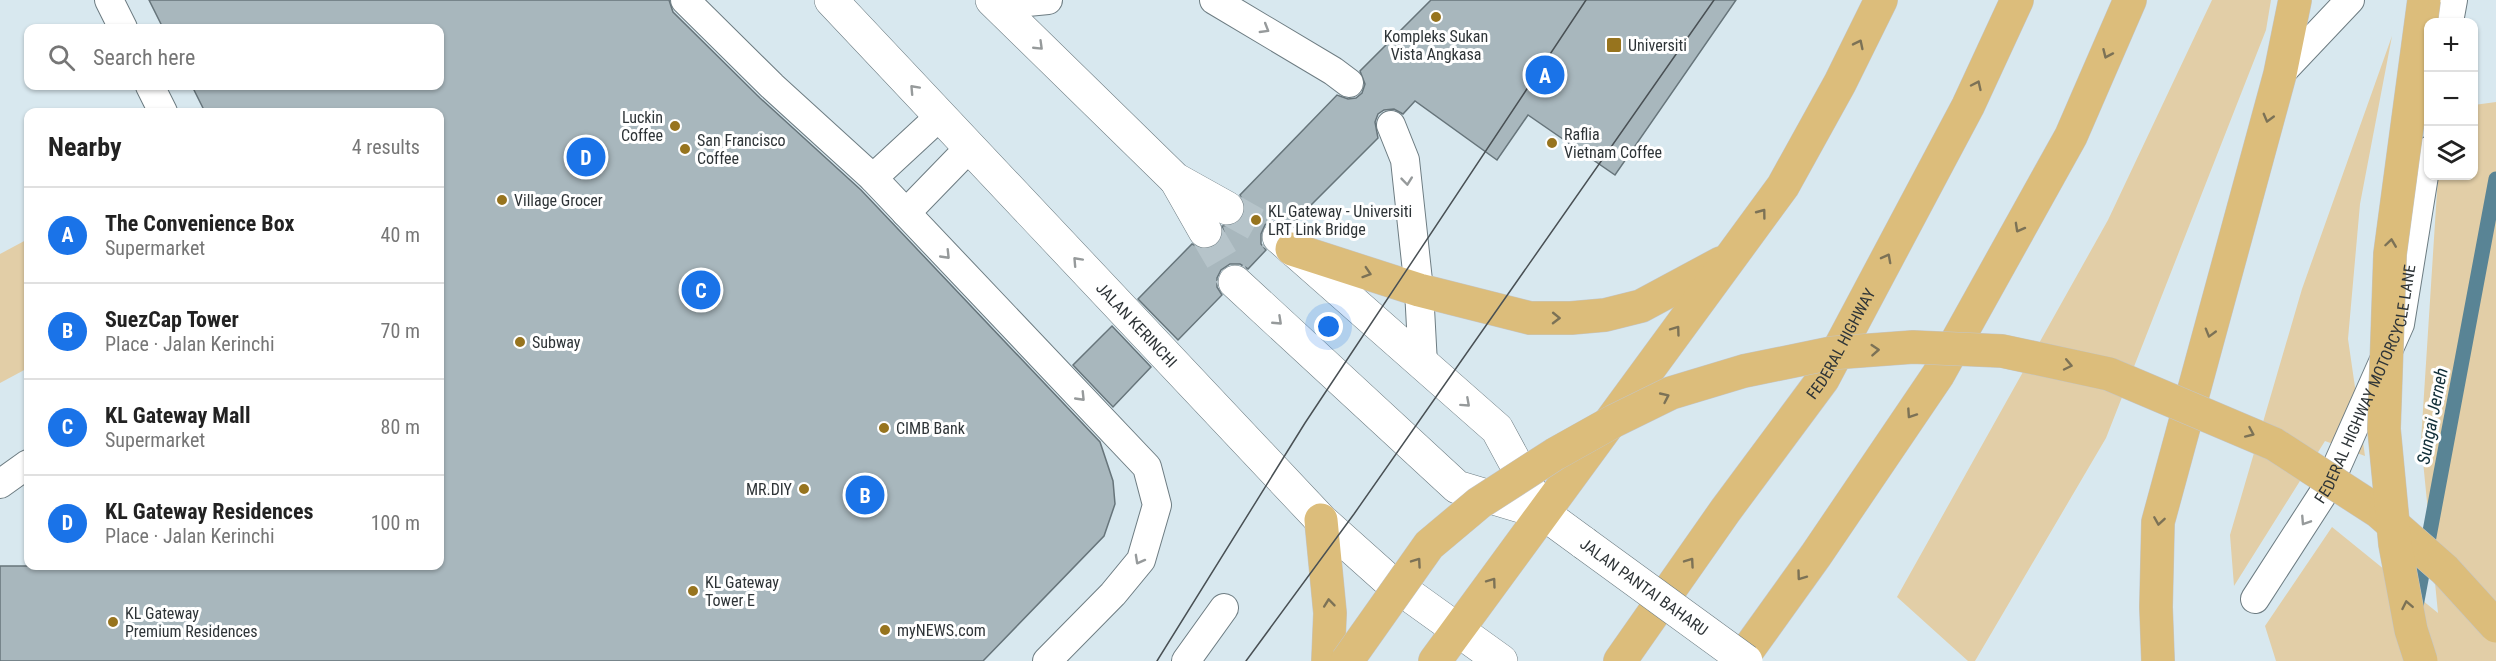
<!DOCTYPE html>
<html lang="en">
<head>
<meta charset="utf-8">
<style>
	:root { --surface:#fff; --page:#f2f2f2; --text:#222; --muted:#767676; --line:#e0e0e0; --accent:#1a73e8 }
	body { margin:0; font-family:"Roboto Condensed",sans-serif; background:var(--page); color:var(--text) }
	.controls { position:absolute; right:18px; top:18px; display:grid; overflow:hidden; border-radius:12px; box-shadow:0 2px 4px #0004 }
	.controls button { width:54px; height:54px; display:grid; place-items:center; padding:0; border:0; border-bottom:2px solid var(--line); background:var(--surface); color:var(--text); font:30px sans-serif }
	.you { position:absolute; left:1329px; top:327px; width:21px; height:21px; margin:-15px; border:4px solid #fff; border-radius:50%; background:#1a73e8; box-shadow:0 0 0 9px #1a73e833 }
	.badge { display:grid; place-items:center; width:39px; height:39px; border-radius:50%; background:var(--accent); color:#fff; font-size:20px; font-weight:700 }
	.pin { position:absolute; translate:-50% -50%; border:3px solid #fff; box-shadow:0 2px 6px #0006 }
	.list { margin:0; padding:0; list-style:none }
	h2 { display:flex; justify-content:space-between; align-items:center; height:78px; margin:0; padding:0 24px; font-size:26px }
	h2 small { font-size:20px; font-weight:400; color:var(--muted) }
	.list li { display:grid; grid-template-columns:39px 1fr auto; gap:18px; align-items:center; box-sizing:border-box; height:96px; padding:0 24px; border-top:2px solid var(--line) }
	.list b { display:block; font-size:22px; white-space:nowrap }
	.list p { margin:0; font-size:20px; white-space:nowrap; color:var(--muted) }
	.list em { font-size:20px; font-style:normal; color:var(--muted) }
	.icon { flex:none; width:33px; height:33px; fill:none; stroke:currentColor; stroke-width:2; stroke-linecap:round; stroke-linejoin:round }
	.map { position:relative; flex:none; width:2496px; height:661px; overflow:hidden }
	.search { position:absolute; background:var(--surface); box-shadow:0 2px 4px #0004; left:24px; top:24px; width:420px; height:66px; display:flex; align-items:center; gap:15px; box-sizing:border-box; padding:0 21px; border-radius:12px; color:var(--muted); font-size:22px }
	.panel { position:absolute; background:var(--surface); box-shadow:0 2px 4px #0004; left:24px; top:108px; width:420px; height:462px; border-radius:12px }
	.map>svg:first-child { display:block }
	.green { fill:#e2cea7 }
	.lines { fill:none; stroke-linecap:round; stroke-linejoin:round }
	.stream { stroke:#598495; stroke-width:15 }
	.building { fill:#a8b7bd; stroke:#67757b; stroke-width:1.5 }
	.secondary-tunnel { stroke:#b6c4ca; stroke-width:33; stroke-dasharray:33 16; stroke-linecap:butt }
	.lane-casing { stroke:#6d7c82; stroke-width:30 }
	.secondary-casing { stroke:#6d7c82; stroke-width:34 }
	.highway-casing { stroke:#c4c6c7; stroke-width:34 }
	.lane { stroke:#fff; stroke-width:28 }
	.secondary { stroke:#fff; stroke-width:33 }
	.highway { stroke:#dcbd7b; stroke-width:33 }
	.tram { stroke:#495054; stroke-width:1.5 }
	.secondary-bridge-casing { stroke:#6d7c82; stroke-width:34; stroke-linecap:butt }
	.highway-bridge-casing { stroke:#c4c6c7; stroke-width:34; stroke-linecap:butt }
	.secondary-bridge { stroke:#fff; stroke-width:33 }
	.highway-bridge { stroke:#dcbd7b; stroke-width:33 }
	.oneway { stroke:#969a9b }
	.oneway2 { stroke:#7c7256 }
	.poi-dot { fill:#97741e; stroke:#fff; stroke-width:2 }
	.labels { text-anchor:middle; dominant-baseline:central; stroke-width:6; stroke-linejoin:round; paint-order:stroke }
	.poi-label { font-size:16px; fill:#2e3437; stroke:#fff; text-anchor:start }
	.street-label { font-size:16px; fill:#2e3437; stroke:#fff }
	.water-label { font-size:18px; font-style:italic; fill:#102e38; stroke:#fff }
</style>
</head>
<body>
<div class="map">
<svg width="2496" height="661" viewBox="0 0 2496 661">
	<rect width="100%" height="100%" fill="#d8e8ef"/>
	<g class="green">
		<polygon points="2212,0 2271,0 2266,30 2106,438 1975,661 1968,661 1897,597 2108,220"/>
		<polygon points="2392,36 2360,204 2348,339 2365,456 2325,441 2234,586 2230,535 2302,289"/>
		<polygon points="2496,102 2496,661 2276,661 2265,626 2332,527 2438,613 2421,441 2438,176 2474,176 2474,105"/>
		<polygon points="28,239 28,368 0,383 0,254"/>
	</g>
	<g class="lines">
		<polyline class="stream" points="2416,606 2496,179"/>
	</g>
	<g class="building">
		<polygon points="149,0 669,0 673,12 760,98 861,190 1100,442 1113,481 1115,504 1104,536 983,661 0,661 0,566 440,566 440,112 205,112 192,86 440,86 440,28 163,28"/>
		<polygon points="1431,0 1736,0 1615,175 1528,115 1497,160 1415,101 1403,114 1394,109 1384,110 1378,114 1375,122 1378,138 1292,224 1282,219 1272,219 1265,225 1261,234 1261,244 1266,250 1248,269 1240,264 1230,264 1221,270 1217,278 1217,287 1222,295 1178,340 1138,299 1192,244 1205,250 1215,247 1221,241 1224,232 1222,226 1236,224 1244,217 1246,207 1240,195 1337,95 1348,99 1356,98 1362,93 1365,84 1360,71"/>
		<polygon points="1112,326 1151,367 1113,407 1073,365"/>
	</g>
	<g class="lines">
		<g class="secondary-tunnel">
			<polyline points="1227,208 1279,237"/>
			<polyline points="1205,231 1235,282"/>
		</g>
		<g class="lane-casing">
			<g id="lane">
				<polyline points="109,0 123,28"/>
				<polyline points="685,0 772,86 873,178 1147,467 1157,505 1141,560 1113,594 1047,661"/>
				<polyline points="1214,0 1333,71 1349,83"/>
				<polyline points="997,5 1048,0"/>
				<polyline points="2449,22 2453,0"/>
				<polyline points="2280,74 2350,0"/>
				<polyline points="150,86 163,112"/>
				<polyline points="1391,125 1405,160 1419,290 1423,364"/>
				<polyline points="873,178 940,116"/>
				<polyline points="906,213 970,147"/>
				<polyline points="0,484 28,464"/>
				<path id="s1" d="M2255 599 2328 486 2400 324 2428 151"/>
				<polyline points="1186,661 1224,608"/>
			</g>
		</g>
		<g class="secondary-casing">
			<g id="secondary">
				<path id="s2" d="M831 0 1321 520 1387 579 1501 661"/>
				<polyline points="992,0 1175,179 1227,208"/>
				<polyline points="1176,180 1205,231"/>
				<polyline points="1279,237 1497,429 1536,501"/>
				<polyline points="1235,282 1457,487 1543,513 1584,543"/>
			</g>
		</g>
		<g class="highway-casing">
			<g id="highway">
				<polyline points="1292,249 1419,290 1530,318 1571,318 1605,315 1641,306 1721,263"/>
				<polyline points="1321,520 1330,613 1328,661"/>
				<polyline points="1435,661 1783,186 1840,83 1881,0"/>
				<path id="s3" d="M1620 661 1725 511 1823 379 1968 106 2017 0"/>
				<polyline points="1740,661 1816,555 1938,375 2071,136 2130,0"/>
				<polyline points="2158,661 2156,607 2158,522 2280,74 2295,0"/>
			</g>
		</g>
		<use href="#lane" class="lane"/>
		<use href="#secondary" class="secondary"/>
		<use href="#highway" class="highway"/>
		<g class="tram">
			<polyline points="1157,661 1305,423 1586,0"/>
			<polyline points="1246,661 1354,514 1714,0"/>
		</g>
		<g class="secondary-bridge-casing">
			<polyline id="secondary-bridge" points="1584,543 1746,661"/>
		</g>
		<g class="highway-bridge-casing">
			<g id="highway-bridge">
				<polyline points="1347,661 1429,545 1479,503 1555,454 1614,421 1671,393 1744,371 1832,353 1913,347 2002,351 2109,374 2274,444 2379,512 2445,570 2496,626"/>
				<polyline points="2421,661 2411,630 2395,544 2384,429 2390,254 2424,0"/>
			</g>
		</g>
		<use href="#secondary-bridge" class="secondary-bridge"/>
		<use href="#highway-bridge" class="highway-bridge"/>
	</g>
	<defs><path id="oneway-chevron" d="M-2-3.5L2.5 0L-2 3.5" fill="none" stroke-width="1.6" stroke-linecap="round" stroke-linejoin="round" transform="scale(1.5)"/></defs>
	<g class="oneway">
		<use href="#oneway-chevron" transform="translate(1265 29) rotate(31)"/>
		<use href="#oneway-chevron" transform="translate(1039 46) rotate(44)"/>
		<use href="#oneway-chevron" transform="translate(914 89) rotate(-133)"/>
		<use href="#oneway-chevron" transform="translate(1407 181) rotate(84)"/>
		<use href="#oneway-chevron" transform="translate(946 255) rotate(46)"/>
		<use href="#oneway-chevron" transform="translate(1077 261) rotate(-133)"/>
		<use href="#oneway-chevron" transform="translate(1278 321) rotate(43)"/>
		<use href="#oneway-chevron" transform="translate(1081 397) rotate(46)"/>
		<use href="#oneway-chevron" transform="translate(1466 403) rotate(42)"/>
		<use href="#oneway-chevron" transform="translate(2305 521) rotate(123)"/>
		<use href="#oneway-chevron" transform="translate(1139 560) rotate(119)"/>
	</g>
	<g class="oneway2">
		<use href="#oneway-chevron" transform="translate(1859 44) rotate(-64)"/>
		<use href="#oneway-chevron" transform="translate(2107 54) rotate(114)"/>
		<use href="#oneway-chevron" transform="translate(1977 85) rotate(-65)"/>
		<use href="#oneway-chevron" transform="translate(2268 118) rotate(105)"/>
		<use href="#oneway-chevron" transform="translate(1762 213) rotate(-53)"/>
		<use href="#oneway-chevron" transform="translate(2019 228) rotate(119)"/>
		<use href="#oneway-chevron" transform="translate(2391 243) rotate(-82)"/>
		<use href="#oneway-chevron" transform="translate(1887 258) rotate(-62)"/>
		<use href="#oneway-chevron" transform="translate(1367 273) rotate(18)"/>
		<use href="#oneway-chevron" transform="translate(1556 318) rotate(1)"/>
		<use href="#oneway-chevron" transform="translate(1676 330) rotate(-54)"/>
		<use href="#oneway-chevron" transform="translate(2210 333) rotate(106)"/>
		<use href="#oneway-chevron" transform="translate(1875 350) rotate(-4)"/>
		<use href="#oneway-chevron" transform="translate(2068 365) rotate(12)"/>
		<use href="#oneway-chevron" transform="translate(1665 397) rotate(-25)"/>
		<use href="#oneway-chevron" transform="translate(1911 414) rotate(124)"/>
		<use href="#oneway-chevron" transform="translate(2250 433) rotate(24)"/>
		<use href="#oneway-chevron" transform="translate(2159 521) rotate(99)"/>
		<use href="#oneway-chevron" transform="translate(1417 562) rotate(-55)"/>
		<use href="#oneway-chevron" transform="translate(1690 562) rotate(-55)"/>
		<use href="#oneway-chevron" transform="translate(1801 576) rotate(126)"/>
		<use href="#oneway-chevron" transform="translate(1492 582) rotate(-54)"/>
		<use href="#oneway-chevron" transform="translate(1329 603) rotate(-96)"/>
		<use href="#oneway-chevron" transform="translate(2407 605) rotate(-101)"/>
	</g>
	<g class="poi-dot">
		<circle cx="1436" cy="17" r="6"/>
		<rect x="1606" y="37" width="16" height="16" rx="3"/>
		<circle cx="675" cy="126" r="6"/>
		<circle cx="1552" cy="143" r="6"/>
		<circle cx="685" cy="149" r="6"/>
		<circle cx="502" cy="200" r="6"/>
		<circle cx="1256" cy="220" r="6"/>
		<circle cx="520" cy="342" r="6"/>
		<circle cx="884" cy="428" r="6"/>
		<circle cx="804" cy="489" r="6"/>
		<circle cx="693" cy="591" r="6"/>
		<circle cx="113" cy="622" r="6"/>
		<circle cx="885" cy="630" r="6"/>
	</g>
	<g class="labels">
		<g class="poi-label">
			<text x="1436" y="36" text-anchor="middle">Kompleks Sukan<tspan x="1436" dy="18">Vista Angkasa</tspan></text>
			<text x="1628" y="45">Universiti</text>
			<text x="663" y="117" text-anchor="end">Luckin<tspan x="663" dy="18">Coffee</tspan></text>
			<text x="1564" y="134">Raflia<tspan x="1564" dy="18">Vietnam Coffee</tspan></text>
			<text x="697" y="140">San Francisco<tspan x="697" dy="18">Coffee</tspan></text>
			<text x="514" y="200">Village Grocer</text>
			<text x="1268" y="211">KL Gateway - Universiti<tspan x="1268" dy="18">LRT Link Bridge</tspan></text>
			<text x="532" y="342">Subway</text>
			<text x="896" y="428">CIMB Bank</text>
			<text x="792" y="489" text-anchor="end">MR.DIY</text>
			<text x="705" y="582">KL Gateway<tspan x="705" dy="18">Tower E</tspan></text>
			<text x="125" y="613">KL Gateway<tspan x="125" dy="18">Premium Residences</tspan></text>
			<text x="897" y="630">myNEWS.com</text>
		</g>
		<g class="street-label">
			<text stroke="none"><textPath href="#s2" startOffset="446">JALAN KERINCHI</textPath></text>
			<text stroke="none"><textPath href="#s3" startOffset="387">FEDERAL HIGHWAY</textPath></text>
			<text stroke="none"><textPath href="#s1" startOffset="244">FEDERAL HIGHWAY MOTORCYCLE LANE</textPath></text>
			<text transform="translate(1644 587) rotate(36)">JALAN PANTAI BAHARU</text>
		</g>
		<g class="water-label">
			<text transform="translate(2432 416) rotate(-79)">Sungai Jerneh</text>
		</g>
	</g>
</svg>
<div class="controls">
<button>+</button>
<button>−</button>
<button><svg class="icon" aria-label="layers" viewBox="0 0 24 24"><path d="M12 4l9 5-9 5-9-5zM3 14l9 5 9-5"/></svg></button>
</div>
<div class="you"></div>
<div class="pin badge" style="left:1545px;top:75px">A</div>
<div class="pin badge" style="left:865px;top:495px">B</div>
<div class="pin badge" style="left:701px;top:290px">C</div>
<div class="pin badge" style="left:586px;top:157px">D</div>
<div class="search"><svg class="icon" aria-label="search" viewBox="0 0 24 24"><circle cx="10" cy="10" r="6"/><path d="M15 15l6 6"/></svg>Search here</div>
<section class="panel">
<h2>Nearby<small>4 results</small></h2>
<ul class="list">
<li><span class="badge">A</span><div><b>The Convenience Box</b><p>Supermarket</p></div><em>40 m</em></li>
<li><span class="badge">B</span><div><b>SuezCap Tower</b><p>Place · Jalan Kerinchi</p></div><em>70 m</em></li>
<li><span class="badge">C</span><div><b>KL Gateway Mall</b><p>Supermarket</p></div><em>80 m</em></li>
<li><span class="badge">D</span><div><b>KL Gateway Residences</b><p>Place · Jalan Kerinchi</p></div><em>100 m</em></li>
</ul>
</section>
</div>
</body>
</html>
